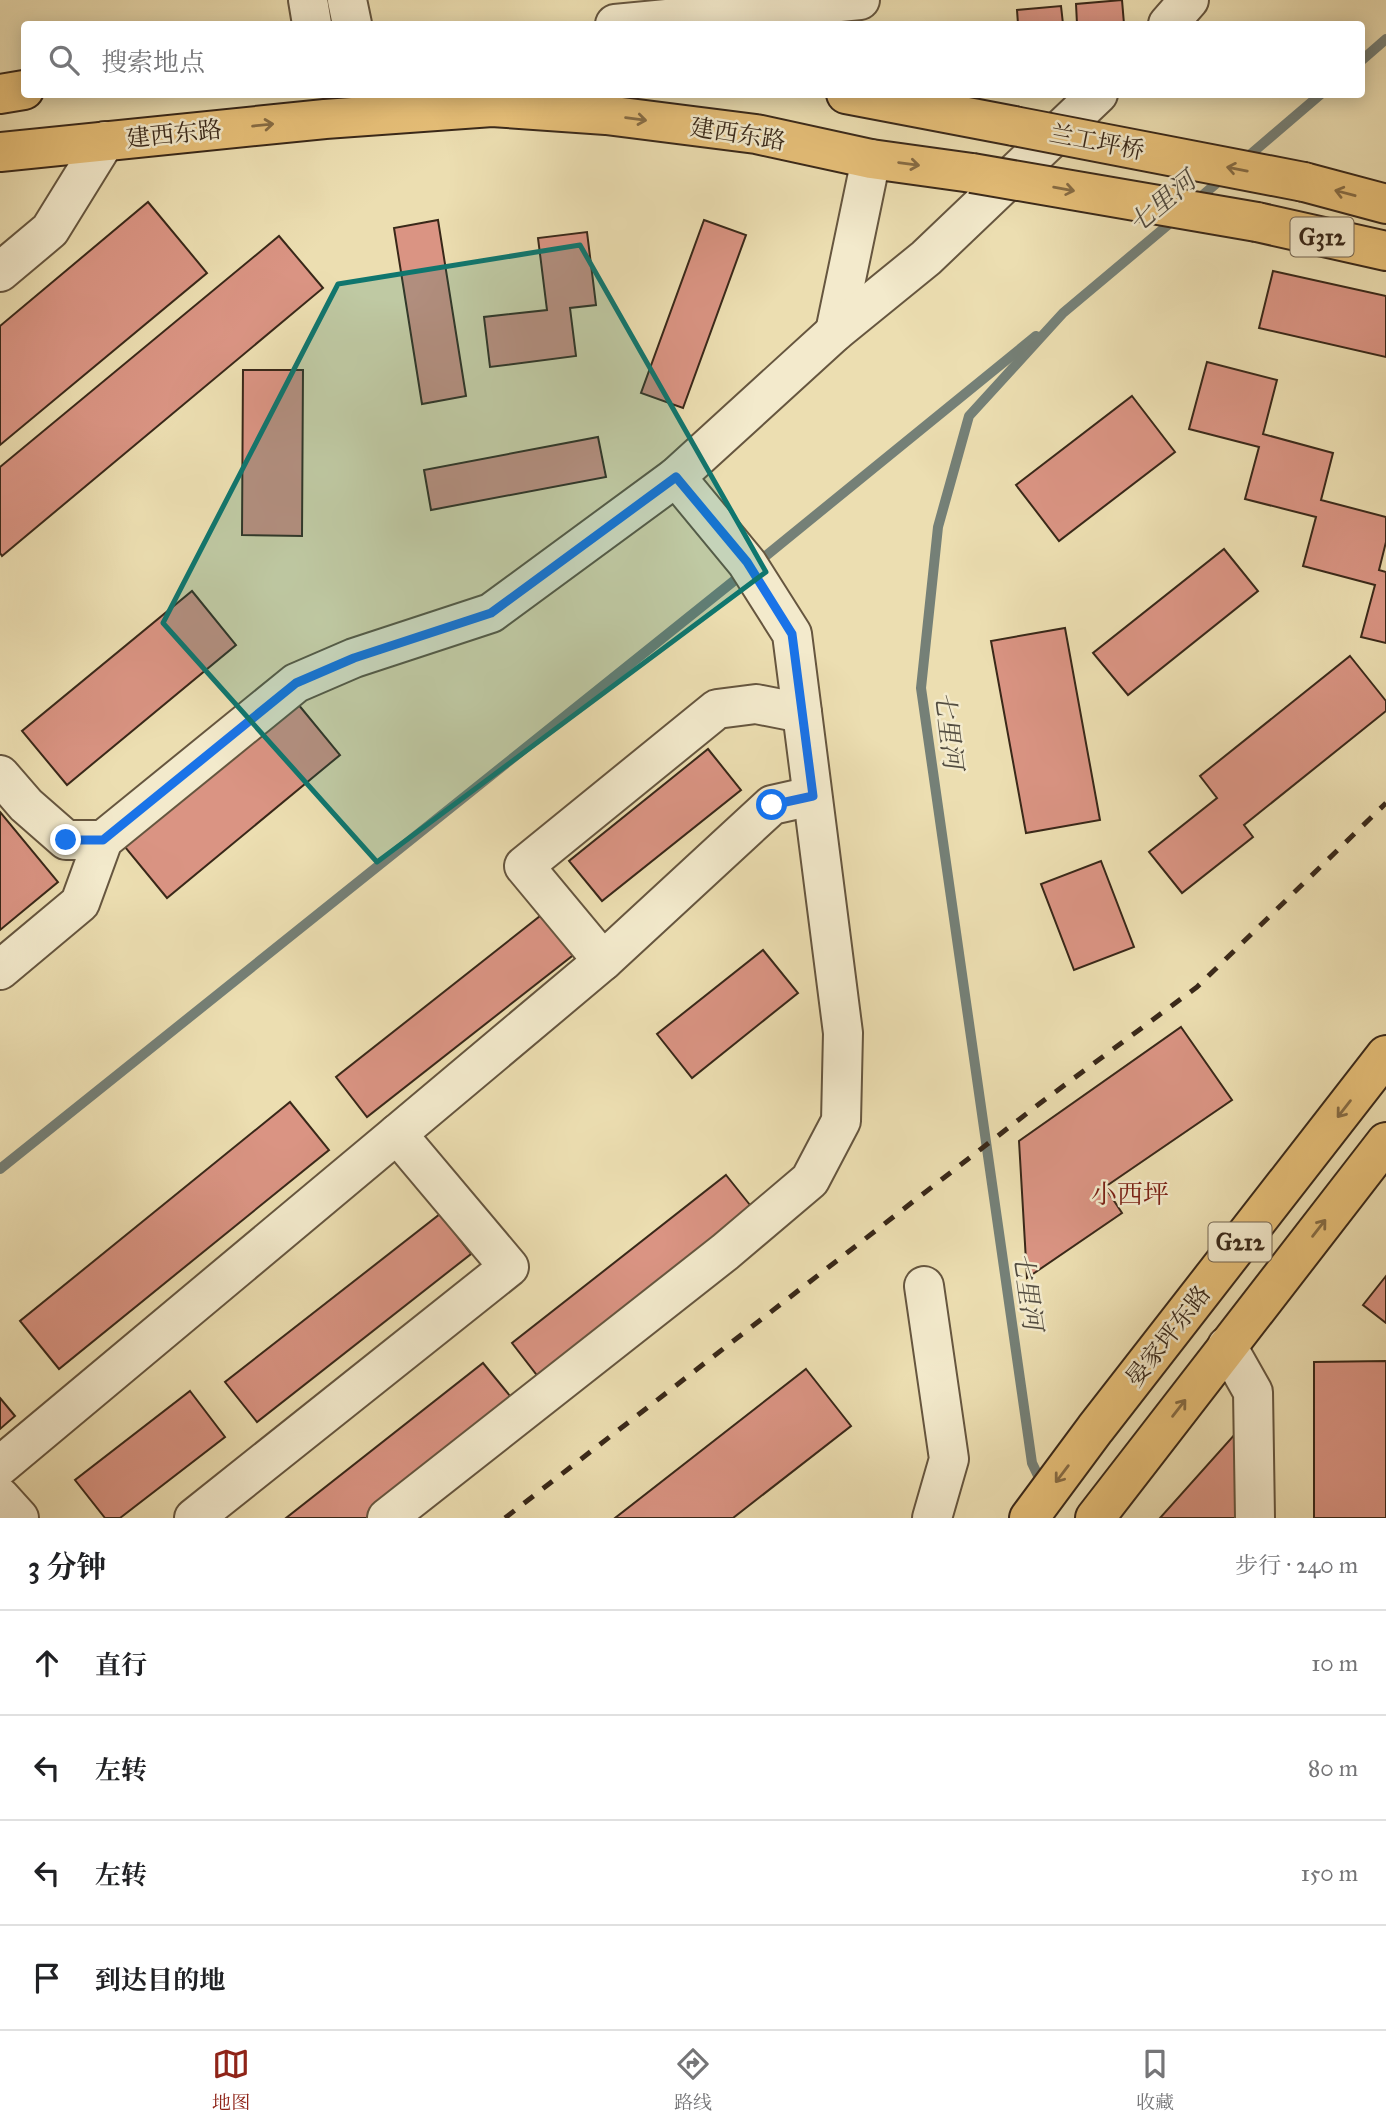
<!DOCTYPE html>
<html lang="zh">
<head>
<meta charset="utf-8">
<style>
	:root { --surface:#fff; --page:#f2f2f2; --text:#202124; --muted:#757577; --line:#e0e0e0; --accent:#8f2418 }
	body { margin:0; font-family:"IM FELL Great Primer","Noto Serif SC",serif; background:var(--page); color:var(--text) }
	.stop { position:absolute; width:21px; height:21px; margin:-16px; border:5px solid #1a73e8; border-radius:50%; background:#fff }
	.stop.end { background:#1a73e8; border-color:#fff; box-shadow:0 2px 7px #0008 }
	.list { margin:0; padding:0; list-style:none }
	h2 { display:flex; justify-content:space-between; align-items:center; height:91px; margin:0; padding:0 28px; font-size:30px }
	h2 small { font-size:23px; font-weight:400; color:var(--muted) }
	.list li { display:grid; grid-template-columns:46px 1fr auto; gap:21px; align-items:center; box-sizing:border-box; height:105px; padding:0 28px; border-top:2px solid var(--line) }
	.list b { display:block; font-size:26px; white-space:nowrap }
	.list em { font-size:23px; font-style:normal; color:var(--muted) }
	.icon { flex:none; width:38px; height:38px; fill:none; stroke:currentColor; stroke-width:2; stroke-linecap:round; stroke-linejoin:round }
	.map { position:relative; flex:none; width:1386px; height:1518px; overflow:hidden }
	.search { position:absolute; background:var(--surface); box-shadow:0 4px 18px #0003; left:21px; right:21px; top:21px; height:77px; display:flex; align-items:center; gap:18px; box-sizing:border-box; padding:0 24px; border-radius:7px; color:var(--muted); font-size:26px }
	.sheet { height:511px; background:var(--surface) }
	nav { display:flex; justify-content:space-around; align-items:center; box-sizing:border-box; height:98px; border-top:2px solid var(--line); background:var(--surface); font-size:19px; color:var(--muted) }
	nav a { display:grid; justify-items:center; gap:4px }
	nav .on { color:var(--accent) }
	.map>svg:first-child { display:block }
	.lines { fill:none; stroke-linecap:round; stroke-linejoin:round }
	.stream { stroke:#758077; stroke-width:10 }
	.building { fill:#da9483; stroke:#392819; stroke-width:2 }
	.minor-casing { stroke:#66563f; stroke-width:42 }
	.highway-casing { stroke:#392819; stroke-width:42 }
	.minor { stroke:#f3eacc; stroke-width:38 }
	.highway { stroke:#e6bf78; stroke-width:38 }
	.rail { stroke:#392819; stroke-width:5; stroke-dasharray:12 12; stroke-linecap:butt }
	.highway-bridge-casing { stroke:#392819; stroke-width:42; stroke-linecap:butt }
	.highway-bridge { stroke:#e6bf78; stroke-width:38 }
	.oneway { stroke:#876c44 }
	.route { stroke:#1a73e8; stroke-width:9 }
	.marked { fill:#0f766e; fill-opacity:0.2; stroke:#0f766e; stroke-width:5; stroke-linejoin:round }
	.labels { text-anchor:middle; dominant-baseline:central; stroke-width:5; stroke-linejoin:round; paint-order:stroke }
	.shield { fill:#f3eacc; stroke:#71624f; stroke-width:2 }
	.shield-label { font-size:23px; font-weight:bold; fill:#392819 }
	.street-label { font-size:24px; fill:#392819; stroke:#f3eacc }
	.water-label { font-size:26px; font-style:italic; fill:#524c40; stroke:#f3eacc }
	.neighbourhood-label { font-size:26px; fill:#7a1f14; stroke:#f3eacc }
</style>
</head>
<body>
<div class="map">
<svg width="1386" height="1518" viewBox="0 0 1386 1518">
	<rect width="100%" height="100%" fill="#ecdeb1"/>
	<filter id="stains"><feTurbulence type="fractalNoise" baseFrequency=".00286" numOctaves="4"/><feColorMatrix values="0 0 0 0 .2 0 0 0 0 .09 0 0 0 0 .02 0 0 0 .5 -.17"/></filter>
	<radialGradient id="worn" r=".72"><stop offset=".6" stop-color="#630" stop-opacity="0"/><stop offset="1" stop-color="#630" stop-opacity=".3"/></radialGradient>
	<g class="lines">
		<g class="stream">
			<polyline points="1362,60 1386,39"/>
			<polyline points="1245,159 1321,94"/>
			<polyline points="1197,200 1225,176"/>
			<polyline points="757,563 1036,336"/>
			<polyline points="0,1169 745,572"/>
			<polyline points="1043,1486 1032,1463 921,688 938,527 969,416 1063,313 1175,219"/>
		</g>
	</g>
	<g class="building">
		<polygon points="1122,0 1124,24 1077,24 1076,4"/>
		<polygon points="1061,6 1063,24 1018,24 1017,10"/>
		<polygon points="148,202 207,273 0,445 0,326"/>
		<polygon points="438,220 466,396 422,404 394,228"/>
		<polygon points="704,220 746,235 683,408 641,393"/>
		<polygon points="587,232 596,305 570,308 576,356 490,367 484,317 547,310 538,238"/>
		<polygon points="279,236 323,288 2,556 0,553 0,467"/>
		<polygon points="1273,271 1386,296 1386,357 1259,328"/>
		<polygon points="1207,362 1277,380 1263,434 1333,453 1321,500 1386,517 1386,542 1379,570 1386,572 1386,643 1361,637 1375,585 1303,566 1316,517 1245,499 1259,447 1189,429"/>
		<polygon points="243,370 303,370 302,536 242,535"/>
		<polygon points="1132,396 1175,452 1059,541 1016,485"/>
		<polygon points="598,437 606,477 431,510 424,470"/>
		<polygon points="1224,549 1258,591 1128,695 1093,653"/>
		<polygon points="192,591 236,645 67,785 22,731"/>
		<polygon points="1065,628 1100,820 1026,833 991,641"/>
		<polygon points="1350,656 1386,701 1386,711 1244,825 1253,837 1182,893 1149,852 1217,798 1200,776"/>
		<polygon points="293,698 340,755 167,898 120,841"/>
		<polygon points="708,749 741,790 602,901 569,861"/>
		<polygon points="0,812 58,882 0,930"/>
		<polygon points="1101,861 1134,947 1074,970 1041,884"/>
		<polygon points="549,909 581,949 367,1117 336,1077"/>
		<polygon points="763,950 798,993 692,1078 657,1034"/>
		<polygon points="1181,1027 1232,1100 1105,1187 1122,1213 1027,1278 1019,1141"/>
		<polygon points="290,1102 329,1150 59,1369 20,1321"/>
		<polygon points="726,1175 758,1215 543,1383 512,1343"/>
		<polygon points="440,1214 471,1254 257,1422 225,1382"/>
		<polygon points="1386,1276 1386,1323 1363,1305"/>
		<polygon points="1386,1361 1386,1518 1314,1518 1314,1362"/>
		<polygon points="483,1363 515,1402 368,1518 286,1518"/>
		<polygon points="806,1369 851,1426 733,1518 615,1518"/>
		<polygon points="190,1391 225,1437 120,1518 105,1518 75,1480"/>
		<polygon points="0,1398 15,1416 0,1429"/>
		<polygon points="1244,1424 1245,1518 1160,1518"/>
	</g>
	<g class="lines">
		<g class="minor-casing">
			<g id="minor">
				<polyline points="308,0 312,24"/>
				<polyline points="347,0 352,24"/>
				<polyline points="615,24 860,0"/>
				<polyline points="1168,24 1189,0"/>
				<polyline points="0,272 50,230 105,141"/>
				<polyline points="835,332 871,159"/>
				<polyline points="0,775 26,805 66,840 103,840"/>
				<polyline points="603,961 772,805 812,796"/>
				<polyline points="0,970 80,903 103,840 296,683 354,658 491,613 676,477 835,332 926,258 1098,94"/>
				<polyline points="397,1134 603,961 524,866 717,709 756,704 802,713"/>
				<polyline points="924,1286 949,1459 932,1518"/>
				<polyline points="1227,1346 1253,1392 1255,1518"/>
				<polyline points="0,1466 397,1134 509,1267 194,1518"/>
				<polyline points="0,1497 19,1518"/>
				<polyline points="387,1518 725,1252 810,1180 841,1121 843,1033 792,634 747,563 676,477"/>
			</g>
		</g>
		<g class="highway-casing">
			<g id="highway">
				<polyline points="0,94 24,90"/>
				<polyline points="846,94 1014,126"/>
				<polyline points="0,152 325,119 492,107 606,115 756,134 871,159 972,173"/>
				<polyline points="1304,182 1386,204"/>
				<polyline points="1257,222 1386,251"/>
				<polyline points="1029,1518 1095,1429 1386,1055"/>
				<polyline points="1095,1518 1386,1142"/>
			</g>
		</g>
		<use href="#minor" class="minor"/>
		<use href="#highway" class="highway"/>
		<polyline class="rail" points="505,1518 1039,1104 1197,987 1386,803"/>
		<g class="highway-bridge-casing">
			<g id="highway-bridge">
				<polyline points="1014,126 1304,182"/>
				<polyline points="972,173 1257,222"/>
			</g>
		</g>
		<use href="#highway-bridge" class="highway-bridge"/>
	</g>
	<defs><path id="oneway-shaft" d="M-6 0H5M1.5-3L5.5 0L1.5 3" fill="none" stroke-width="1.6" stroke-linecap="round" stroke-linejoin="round" transform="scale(1.75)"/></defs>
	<g class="oneway">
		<use href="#oneway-shaft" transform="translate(636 119) rotate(7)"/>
		<use href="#oneway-shaft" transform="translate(263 125) rotate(-6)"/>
		<use href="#oneway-shaft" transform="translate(909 164) rotate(8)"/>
		<use href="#oneway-shaft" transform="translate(1237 169) rotate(-169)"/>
		<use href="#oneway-shaft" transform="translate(1064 189) rotate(10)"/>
		<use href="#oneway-shaft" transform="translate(1345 193) rotate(-165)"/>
		<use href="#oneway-shaft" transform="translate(1344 1109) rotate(128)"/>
		<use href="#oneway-shaft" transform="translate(1319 1228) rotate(-52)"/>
		<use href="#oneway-shaft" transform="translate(1179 1408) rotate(-52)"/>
		<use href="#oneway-shaft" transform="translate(1062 1474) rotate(127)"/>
	</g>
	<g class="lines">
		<polyline class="route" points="66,840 103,840 296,683 354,658 491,613 676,477 747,562 792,634 813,796 772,805"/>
	</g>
	<path class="marked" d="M580 245 766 572 377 862 163 623 338 284Z"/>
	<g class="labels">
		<g class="shield">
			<rect x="1290.5" y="217.5" width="63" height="39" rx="5"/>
			<rect x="1208.5" y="1222.5" width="63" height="39" rx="5"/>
		</g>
		<g class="shield-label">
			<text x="1322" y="237">G312</text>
			<text x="1240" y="1242">G212</text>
		</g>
		<g class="street-label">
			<text transform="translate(174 134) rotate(-6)">建西东路</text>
			<text transform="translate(738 134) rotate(9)">建西东路</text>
			<text transform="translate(1097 142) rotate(11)">兰工坪桥</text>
			<text transform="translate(1168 1336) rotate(-52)">晏家坪东路</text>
		</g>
		<g class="water-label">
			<text transform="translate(1162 202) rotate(-40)">七里河</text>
			<text transform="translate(949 730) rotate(83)">七里河</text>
			<text transform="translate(1028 1291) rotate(82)">七里河</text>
		</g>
		<g class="neighbourhood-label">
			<text x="1130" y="1194">小西坪</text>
		</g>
	</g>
	<rect width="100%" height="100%" filter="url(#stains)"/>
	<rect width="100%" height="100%" fill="url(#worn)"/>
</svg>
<div class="stop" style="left:772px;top:805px"></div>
<div class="stop end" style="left:66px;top:840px"></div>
<div class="search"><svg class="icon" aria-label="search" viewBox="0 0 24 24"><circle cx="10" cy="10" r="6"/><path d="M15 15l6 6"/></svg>搜索地点</div>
</div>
<section class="sheet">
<h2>3 分钟<small>步行 · 240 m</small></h2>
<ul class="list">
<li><svg class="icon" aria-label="ahead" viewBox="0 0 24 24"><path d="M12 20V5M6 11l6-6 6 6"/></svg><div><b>直行</b></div><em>10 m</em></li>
<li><svg class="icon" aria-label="left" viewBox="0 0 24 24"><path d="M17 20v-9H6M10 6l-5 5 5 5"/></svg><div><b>左转</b></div><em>80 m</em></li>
<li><svg class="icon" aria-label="left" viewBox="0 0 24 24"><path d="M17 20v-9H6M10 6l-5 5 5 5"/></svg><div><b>左转</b></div><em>150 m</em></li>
<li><svg class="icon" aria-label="arrive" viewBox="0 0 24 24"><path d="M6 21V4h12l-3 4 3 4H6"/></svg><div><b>到达目的地</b></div></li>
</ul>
</section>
<nav>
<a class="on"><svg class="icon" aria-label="map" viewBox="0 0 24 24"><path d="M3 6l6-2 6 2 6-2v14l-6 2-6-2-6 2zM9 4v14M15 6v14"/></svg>地图</a>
<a><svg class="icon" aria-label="directions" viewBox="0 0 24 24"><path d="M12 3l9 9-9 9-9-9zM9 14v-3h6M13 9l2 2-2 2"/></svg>路线</a>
<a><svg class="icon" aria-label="saved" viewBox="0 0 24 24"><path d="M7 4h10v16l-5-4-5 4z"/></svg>收藏</a>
</nav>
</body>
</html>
